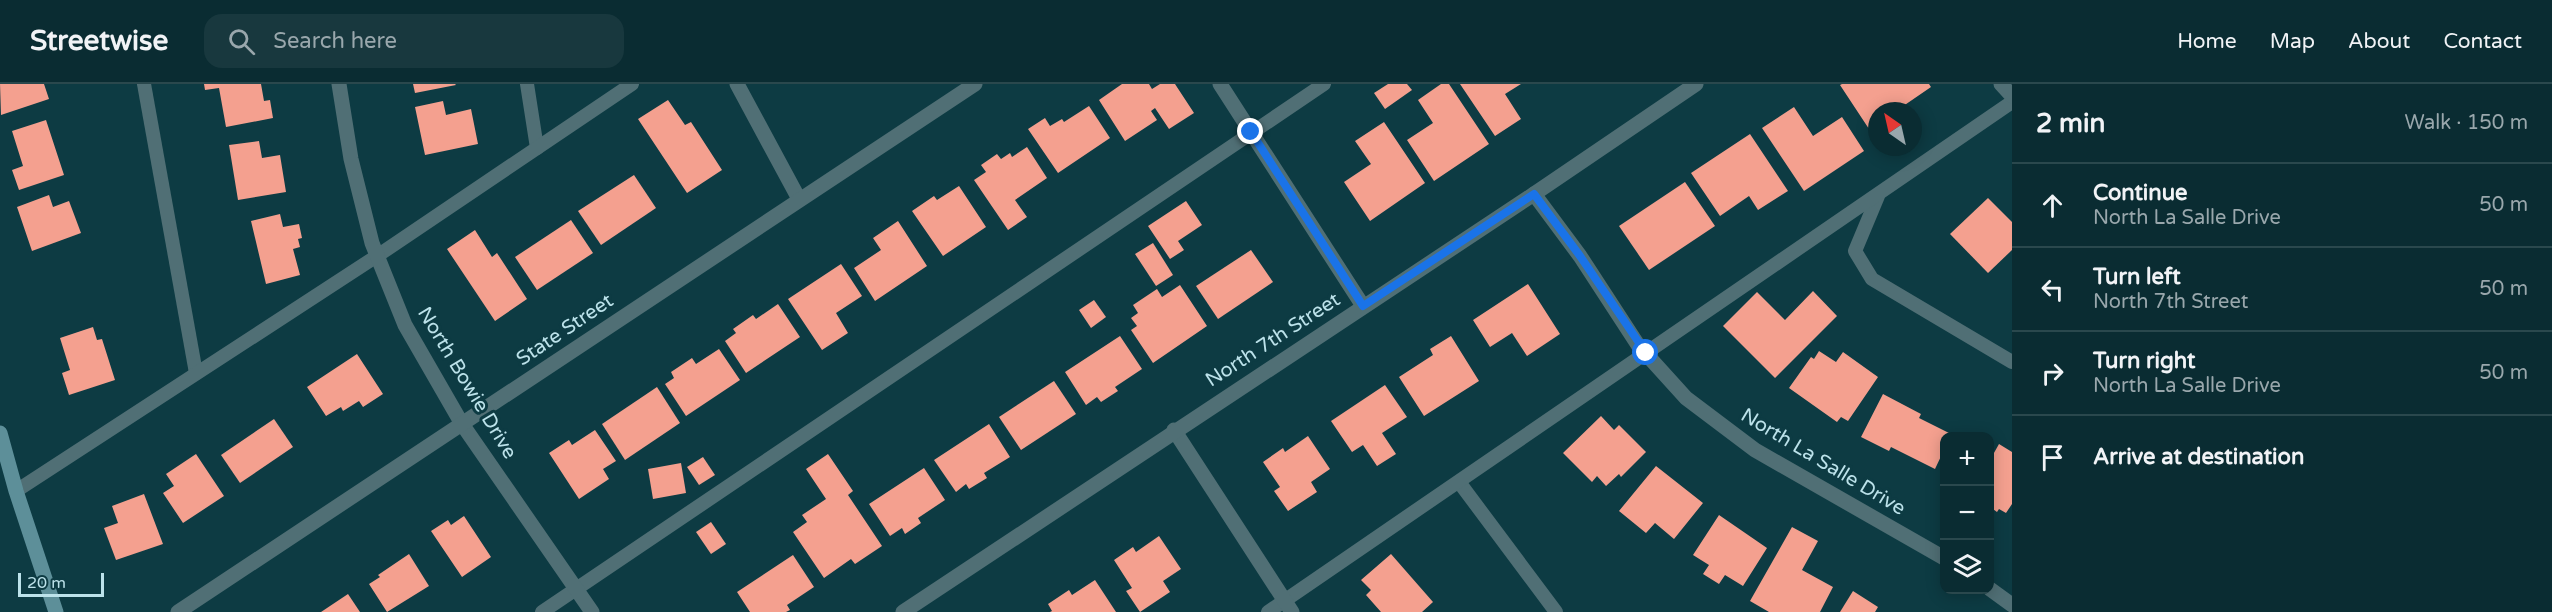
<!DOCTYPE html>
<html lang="en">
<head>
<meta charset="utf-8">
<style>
	:root { --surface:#0a2c32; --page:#18383e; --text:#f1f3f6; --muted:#99a7ac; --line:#2a484d }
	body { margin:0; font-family:"Varela Round",sans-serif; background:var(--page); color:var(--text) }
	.controls { position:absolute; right:18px; bottom:18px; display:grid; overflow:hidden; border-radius:12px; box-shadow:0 3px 15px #0003 }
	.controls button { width:54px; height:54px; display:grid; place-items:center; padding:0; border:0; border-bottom:2px solid var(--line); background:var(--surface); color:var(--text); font:30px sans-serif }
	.compass { position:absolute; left:1868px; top:18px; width:54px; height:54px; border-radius:50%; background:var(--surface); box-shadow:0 3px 15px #0003; rotate:326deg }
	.scale { position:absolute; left:18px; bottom:15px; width:86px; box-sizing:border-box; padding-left:6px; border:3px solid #bce2ea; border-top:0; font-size:16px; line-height:21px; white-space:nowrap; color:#bce2ea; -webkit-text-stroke:4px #0d3b43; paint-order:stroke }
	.stop { position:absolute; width:18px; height:18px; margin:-14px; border:4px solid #1a73e8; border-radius:50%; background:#fff }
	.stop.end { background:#1a73e8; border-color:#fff; box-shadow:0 2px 6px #0008 }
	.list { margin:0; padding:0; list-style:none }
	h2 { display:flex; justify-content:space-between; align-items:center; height:78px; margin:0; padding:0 24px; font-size:26px }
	h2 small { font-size:20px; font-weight:400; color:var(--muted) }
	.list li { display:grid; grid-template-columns:39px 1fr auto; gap:18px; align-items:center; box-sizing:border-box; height:84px; padding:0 24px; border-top:2px solid var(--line) }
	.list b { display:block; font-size:22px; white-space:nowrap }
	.list p { margin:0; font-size:20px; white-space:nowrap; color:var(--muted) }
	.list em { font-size:20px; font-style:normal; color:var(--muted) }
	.icon { flex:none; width:33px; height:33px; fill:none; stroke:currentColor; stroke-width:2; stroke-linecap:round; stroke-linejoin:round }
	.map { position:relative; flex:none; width:2012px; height:528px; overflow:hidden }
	header { display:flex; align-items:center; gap:36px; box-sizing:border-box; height:84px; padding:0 30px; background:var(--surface); border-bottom:2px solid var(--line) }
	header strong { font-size:28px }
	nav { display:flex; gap:33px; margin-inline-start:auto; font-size:21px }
	.search { width:420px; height:54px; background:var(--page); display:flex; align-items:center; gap:15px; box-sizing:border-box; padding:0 21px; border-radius:18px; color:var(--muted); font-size:22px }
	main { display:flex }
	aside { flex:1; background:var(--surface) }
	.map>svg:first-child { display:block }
	.building { fill:#f4a08f }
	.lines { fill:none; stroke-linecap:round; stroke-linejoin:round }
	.lane { stroke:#506f75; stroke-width:14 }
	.street { stroke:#506f75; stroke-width:15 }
	.secondary { stroke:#5d8f99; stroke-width:15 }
	.route { stroke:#1a73e8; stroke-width:8 }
	.labels { text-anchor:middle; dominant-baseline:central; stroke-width:6; stroke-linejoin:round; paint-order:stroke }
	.street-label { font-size:20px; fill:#bce2ea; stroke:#0d3b43 }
</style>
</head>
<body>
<header>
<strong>Streetwise</strong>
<div class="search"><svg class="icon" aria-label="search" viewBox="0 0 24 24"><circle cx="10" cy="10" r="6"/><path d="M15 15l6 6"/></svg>Search here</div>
<nav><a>Home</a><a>Map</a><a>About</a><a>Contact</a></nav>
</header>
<main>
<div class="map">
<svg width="2012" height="528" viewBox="0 0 2012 528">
	<rect width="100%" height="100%" fill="#0d3b43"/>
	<g class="building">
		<polygon points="0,0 44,0 49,15 1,31"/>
		<polygon points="204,0 261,0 264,17 270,16 273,34 226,43 219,4 205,6"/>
		<polygon points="413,0 455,0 456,1 415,9"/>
		<polygon points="1122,0 1149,0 1152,5 1160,0 1175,0 1194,29 1169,45 1155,24 1151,27 1157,36 1125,57 1099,16"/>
		<polygon points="1388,0 1407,0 1412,6 1385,25 1374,9"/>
		<polygon points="1441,0 1449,0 1489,60 1434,97 1407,56 1433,39 1418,16"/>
		<polygon points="1460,0 1521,0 1505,10 1521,35 1495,52"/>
		<polygon points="1842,0 1929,0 1931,3 1896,27 1877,27 1877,39 1869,45 1840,1"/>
		<polygon points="668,16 685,41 691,38 722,86 687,109 638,35"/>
		<polygon points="443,17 446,31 471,25 478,60 425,71 415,23"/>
		<polygon points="1089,22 1110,54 1058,89 1028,45 1045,34 1050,42 1062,35 1064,38"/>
		<polygon points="1794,23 1813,52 1842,33 1864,67 1804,107 1762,44"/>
		<polygon points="46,36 64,91 19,106 12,86 23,82 12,47"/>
		<polygon points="1384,38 1425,99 1370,137 1344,98 1371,80 1355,57"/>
		<polygon points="1750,50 1788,107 1758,126 1749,112 1720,132 1691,89"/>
		<polygon points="259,57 262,74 280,71 286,108 238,116 229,61"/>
		<polygon points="1027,63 1047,94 1015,116 1027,133 1008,146 974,96 986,88 981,81 997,70 1001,75 1010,69 1012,73"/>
		<polygon points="634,91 656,124 601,161 578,127"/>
		<polygon points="1685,98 1715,142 1649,186 1619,142"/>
		<polygon points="959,102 986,143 943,172 912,127 934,112 937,116"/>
		<polygon points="49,111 53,123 69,117 81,149 32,167 17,123"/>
		<polygon points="1988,114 2012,138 2012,166 1988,189 1950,150"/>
		<polygon points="1186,117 1202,141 1178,157 1184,166 1170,175 1148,142"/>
		<polygon points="280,130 283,143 299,140 302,154 298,155 300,163 293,165 300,191 266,200 251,137"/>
		<polygon points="571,136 593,169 537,206 515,173"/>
		<polygon points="898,137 927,182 875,217 854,184 881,166 873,154"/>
		<polygon points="475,146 492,173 497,169 527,215 495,237 447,165"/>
		<polygon points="1153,159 1173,191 1156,202 1135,170"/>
		<polygon points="1251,166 1273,198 1218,235 1196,202"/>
		<polygon points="841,180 862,212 836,229 848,249 822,266 788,215"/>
		<polygon points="1528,200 1560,250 1527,272 1512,249 1490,263 1473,236"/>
		<polygon points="1180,201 1207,242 1153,279 1131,246 1137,242 1131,234 1138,229 1133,221 1157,205 1162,213"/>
		<polygon points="1813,207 1837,232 1775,294 1723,242 1757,208 1785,236"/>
		<polygon points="1094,216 1106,233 1091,244 1079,226"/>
		<polygon points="778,220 800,253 746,289 725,257 736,249 733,245 753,231 756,235"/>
		<polygon points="93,243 97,256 102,255 115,296 69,311 62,289 70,286 60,254"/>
		<polygon points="1120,252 1142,285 1115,303 1118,307 1101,318 1097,313 1086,321 1065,288"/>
		<polygon points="1451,252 1479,297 1424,332 1399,293 1433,271 1430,265"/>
		<polygon points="719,265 740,296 686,332 665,300 674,294 671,288 692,274 696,280"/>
		<polygon points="1819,267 1836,278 1843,268 1878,293 1848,337 1841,333 1837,338 1789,304 1811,273 1814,275"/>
		<polygon points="357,270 383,310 363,323 359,317 343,327 341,323 326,332 307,303"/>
		<polygon points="1054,297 1076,330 1021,366 999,333"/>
		<polygon points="1385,301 1407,333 1382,349 1396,370 1377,382 1363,361 1352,368 1331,337"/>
		<polygon points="657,303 680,339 625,376 602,340"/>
		<polygon points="1883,310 1921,330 1919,334 1955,352 1944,352 1944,366 1935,385 1891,363 1889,367 1861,353"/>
		<polygon points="1601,332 1614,346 1619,341 1646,368 1621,393 1619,390 1606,402 1597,392 1592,398 1563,369"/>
		<polygon points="274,335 293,363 240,399 221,371"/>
		<polygon points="989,340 1010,373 984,389 987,394 969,405 966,400 956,408 934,376"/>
		<polygon points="595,346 616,377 603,385 609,395 579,415 549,369 569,356 572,361"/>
		<polygon points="1308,352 1330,385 1311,398 1317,408 1288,427 1274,407 1280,403 1263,378 1283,364 1285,368"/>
		<polygon points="1999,360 2012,368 2012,420 2006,429 1999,425 1997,428 1990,423 1990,376"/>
		<polygon points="196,370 224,412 183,439 163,409 174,402 166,390"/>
		<polygon points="828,370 853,407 848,411 882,462 855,480 851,475 824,494 793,448 807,438 802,431 826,415 806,385"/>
		<polygon points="703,373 715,391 699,401 687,383"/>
		<polygon points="681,379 686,409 653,415 648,385"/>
		<polygon points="1656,382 1703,419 1674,455 1655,439 1646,449 1619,427"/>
		<polygon points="924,384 945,416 918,434 921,439 905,450 902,444 890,452 869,420"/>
		<polygon points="144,410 163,460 116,476 104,444 118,439 112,422"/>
		<polygon points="1719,431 1767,464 1743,502 1725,491 1719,500 1703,490 1709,481 1693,471"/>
		<polygon points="464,432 491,473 462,493 431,447 448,436 451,441"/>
		<polygon points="711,438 726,460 711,470 696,448"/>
		<polygon points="1792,443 1818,457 1802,486 1833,503 1820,528 1769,528 1750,517"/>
		<polygon points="1159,452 1181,485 1163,497 1170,508 1140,528 1126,507 1132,504 1114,476 1133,463 1136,468"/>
		<polygon points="409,470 429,502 387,528 369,500 380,493 378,491"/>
		<polygon points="1391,470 1433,518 1422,528 1381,528 1366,511 1371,506 1361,496"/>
		<polygon points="793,471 814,503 787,521 790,526 786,528 750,528 737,508"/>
		<polygon points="1095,496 1116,528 1050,528 1052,527 1048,520 1069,506 1072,511"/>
		<polygon points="1853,507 1878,523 1875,528 1840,528"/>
		<polygon points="348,510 360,528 321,528"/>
	</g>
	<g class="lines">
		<g class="lane">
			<polyline points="144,0 196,289"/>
			<polyline points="527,0 537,64"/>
			<polyline points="1878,112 1855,167 1872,195 2012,278"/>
			<polyline points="1459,398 1556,528"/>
			<polyline points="16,407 377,172 632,0"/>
			<polyline points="542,528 1324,0"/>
			<polyline points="1268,528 2012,18"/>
		</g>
		<g class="street">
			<polyline points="339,0 351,75 372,159 405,241 462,340 592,528"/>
			<polyline points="737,0 799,115"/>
			<polyline points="1220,0 1363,222"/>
			<polyline points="2001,0 2012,12"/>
			<polyline points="1534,110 1580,172 1638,261 1686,314 1755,366 1944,474"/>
			<polyline points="1174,346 1292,528"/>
			<polyline points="1990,505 2012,521"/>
			<polyline points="178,528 975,0"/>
			<polyline points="903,528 1534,110 1696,0"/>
		</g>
		<polyline class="secondary" points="0,349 16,407 56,528"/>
	</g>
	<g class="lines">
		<polyline class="route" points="1251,48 1363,222 1534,110 1580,172 1646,269"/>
	</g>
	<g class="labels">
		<g class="street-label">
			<text transform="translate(565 246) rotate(-34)">State Street</text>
			<text transform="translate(1273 256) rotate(-33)">North 7th Street</text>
			<text transform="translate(467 299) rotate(59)">North Bowie Drive</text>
			<text transform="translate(1823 378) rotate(31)">North La Salle Drive</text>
		</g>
	</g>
</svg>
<div class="controls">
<button>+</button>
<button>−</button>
<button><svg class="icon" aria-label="layers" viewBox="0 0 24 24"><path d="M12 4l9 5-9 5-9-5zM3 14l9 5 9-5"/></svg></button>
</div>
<svg class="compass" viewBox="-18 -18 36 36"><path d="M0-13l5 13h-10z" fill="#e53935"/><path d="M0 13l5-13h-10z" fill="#99a7ac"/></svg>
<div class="scale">20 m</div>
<div class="stop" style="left:1646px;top:269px"></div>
<div class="stop end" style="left:1251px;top:48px"></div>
</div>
<aside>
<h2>2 min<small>Walk · 150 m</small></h2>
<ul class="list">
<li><svg class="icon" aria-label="ahead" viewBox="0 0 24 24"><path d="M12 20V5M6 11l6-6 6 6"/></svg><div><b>Continue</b><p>North La Salle Drive</p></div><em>50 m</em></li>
<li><svg class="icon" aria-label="left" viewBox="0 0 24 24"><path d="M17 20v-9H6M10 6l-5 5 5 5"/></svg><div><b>Turn left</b><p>North 7th Street</p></div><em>50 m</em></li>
<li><svg class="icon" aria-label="right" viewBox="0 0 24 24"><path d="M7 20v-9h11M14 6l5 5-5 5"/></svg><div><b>Turn right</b><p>North La Salle Drive</p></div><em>50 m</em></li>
<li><svg class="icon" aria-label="arrive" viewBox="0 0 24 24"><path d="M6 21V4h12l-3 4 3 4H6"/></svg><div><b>Arrive at destination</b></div></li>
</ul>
</aside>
</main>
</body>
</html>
